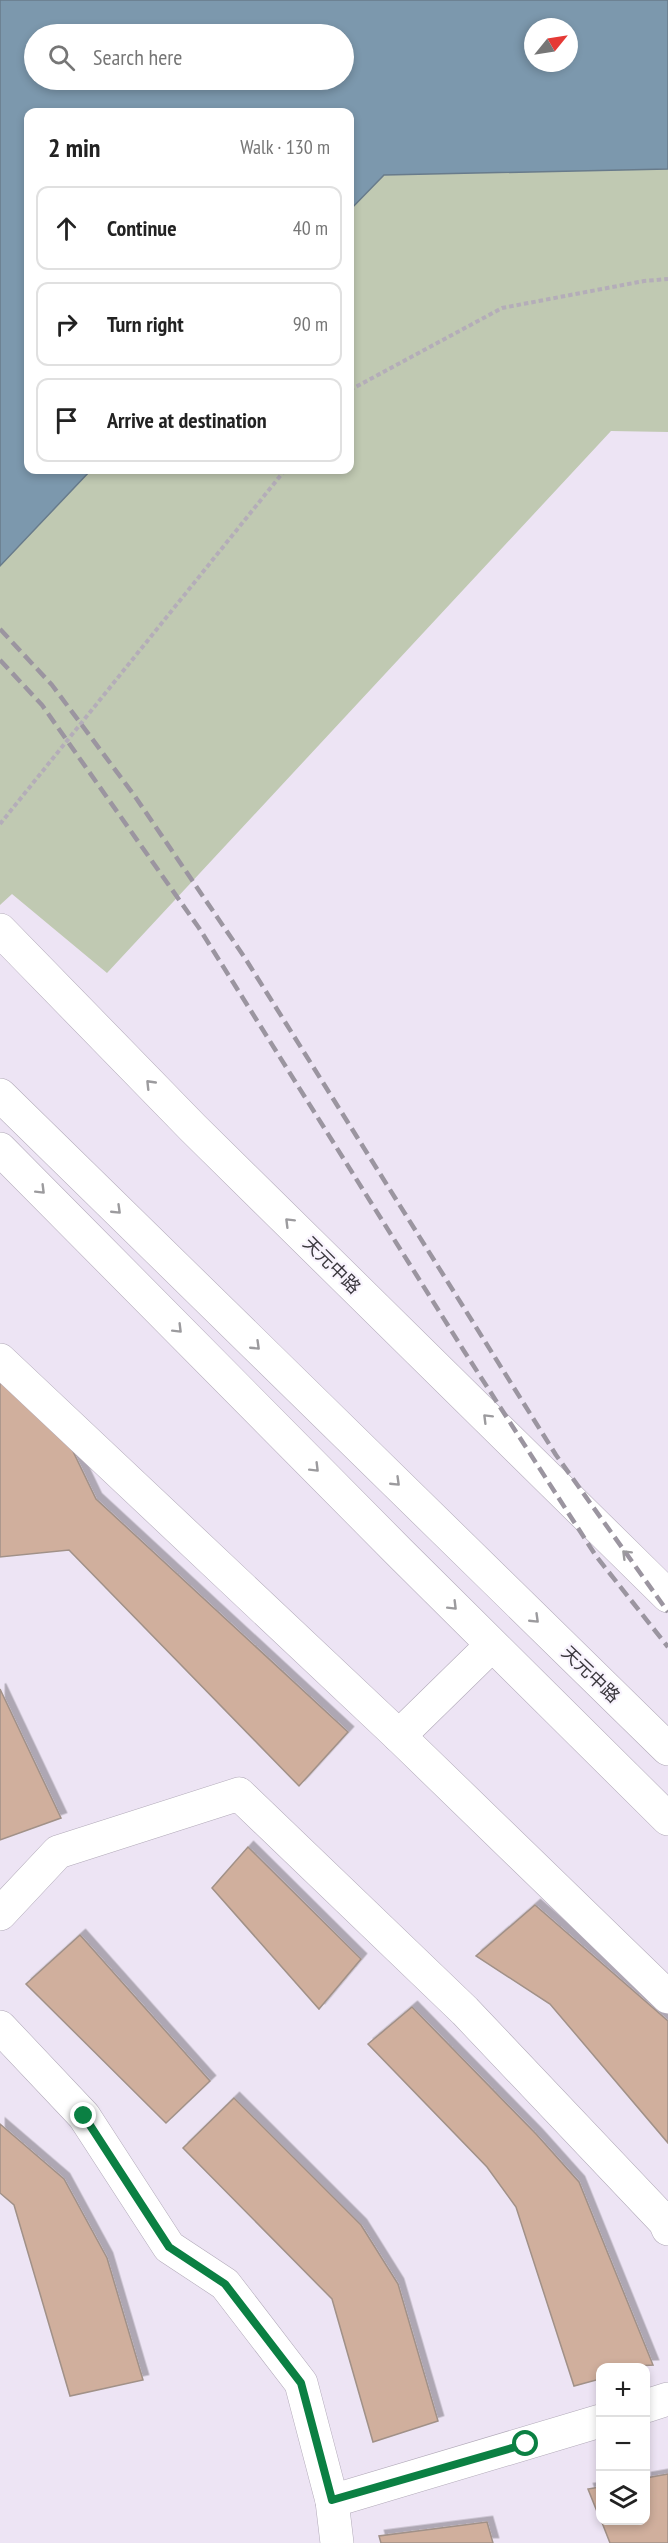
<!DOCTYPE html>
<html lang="en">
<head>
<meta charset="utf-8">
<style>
	:root { --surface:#fff; --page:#f6f6f6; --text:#222; --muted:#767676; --line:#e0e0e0 }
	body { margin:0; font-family:"PT Sans Narrow","Noto Sans SC",sans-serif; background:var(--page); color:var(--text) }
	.controls { position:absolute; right:18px; bottom:18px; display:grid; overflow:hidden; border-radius:12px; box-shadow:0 3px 9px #0003 }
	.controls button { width:54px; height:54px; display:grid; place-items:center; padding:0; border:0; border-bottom:2px solid var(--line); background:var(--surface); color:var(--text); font:30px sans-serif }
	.compass { position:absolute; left:524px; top:18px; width:54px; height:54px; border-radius:50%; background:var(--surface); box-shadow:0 3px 9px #0003; rotate:60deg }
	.stop { position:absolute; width:18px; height:18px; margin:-14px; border:4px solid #0b8043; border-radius:50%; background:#fff }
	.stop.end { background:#0b8043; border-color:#fff; box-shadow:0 2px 6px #0008 }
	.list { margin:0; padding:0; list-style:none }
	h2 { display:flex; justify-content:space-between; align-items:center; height:78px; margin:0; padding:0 24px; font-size:26px }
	h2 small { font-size:20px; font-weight:400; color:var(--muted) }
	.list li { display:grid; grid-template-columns:39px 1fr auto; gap:18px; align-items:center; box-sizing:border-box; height:84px; margin:0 12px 12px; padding:0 12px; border:2px solid var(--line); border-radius:12px }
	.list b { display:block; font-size:22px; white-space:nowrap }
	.list em { font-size:20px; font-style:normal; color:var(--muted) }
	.icon { flex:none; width:33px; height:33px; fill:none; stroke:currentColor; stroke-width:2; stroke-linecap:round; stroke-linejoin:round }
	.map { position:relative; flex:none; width:668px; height:2543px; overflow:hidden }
	.search { position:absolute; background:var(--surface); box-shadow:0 3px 9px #0003; left:24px; top:24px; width:330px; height:66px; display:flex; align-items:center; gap:15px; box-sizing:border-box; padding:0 21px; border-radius:33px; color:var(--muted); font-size:22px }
	.panel { position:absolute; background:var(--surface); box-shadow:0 3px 9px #0003; left:24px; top:108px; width:330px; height:366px; border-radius:12px }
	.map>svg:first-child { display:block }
	.green { fill:#c0c9b2; fill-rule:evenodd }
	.water { fill:#7c98ad; stroke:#687b8b; stroke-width:1.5; fill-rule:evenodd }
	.building { fill:#d0af9d; stroke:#a19188; stroke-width:1.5; filter:url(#shadow) }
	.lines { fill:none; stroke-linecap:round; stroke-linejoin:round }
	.minor-casing { stroke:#b1a9b8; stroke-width:34 }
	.highway-casing { stroke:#b1a9b8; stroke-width:34 }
	.path { stroke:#b4adb9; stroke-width:4; stroke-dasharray:4.5 3; stroke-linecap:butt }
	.minor { stroke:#fff; stroke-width:33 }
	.highway { stroke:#fff; stroke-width:33 }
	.rail { stroke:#9b95a0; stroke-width:4.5; stroke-dasharray:12 6; stroke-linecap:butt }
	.oneway { stroke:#9c9b9e }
	.route { stroke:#0b8043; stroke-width:8 }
	.labels { text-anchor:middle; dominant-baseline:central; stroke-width:4.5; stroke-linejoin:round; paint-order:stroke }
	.street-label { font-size:18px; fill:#3a373d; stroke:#f8f3fd }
</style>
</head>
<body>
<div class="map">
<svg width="668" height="2543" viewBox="0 0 668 2543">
	<defs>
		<filter id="shadow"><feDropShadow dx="5.5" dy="-5.5" stdDeviation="0" flood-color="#0004"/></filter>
	</defs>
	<rect width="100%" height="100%" fill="#ede4f4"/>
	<path class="green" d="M0 0H668V432L611 431 107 973 12 894 0 905ZM533 27H569V63H533ZM34 34H344V80H34ZM28 112H350V470H28Z"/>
	<path class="water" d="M0 0H668V169L384 175 350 210V112H28V470H91L0 566ZM533 27H569V63H533ZM34 34H344V80H34Z"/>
	<g class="building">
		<polygon points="0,1375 54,1412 96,1499 348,1732 299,1786 69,1550 0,1557"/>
		<polygon points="0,1689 61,1818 0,1840"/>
		<polygon points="248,1847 361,1959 319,2009 212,1888"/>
		<polygon points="535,1905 668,2021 668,2143 550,2004 476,1956"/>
		<polygon points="80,1935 210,2081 166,2123 26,1984"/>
		<polygon points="412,2007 537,2135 579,2182 653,2365 600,2368 600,2379 574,2386 516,2207 487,2167 368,2044"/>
		<polygon points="234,2098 361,2225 398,2284 438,2421 373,2442 332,2299 183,2148"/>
		<polygon points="0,2124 64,2179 107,2258 143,2380 70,2396 14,2205 0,2193"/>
		<polygon points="668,2474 668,2543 610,2543 601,2520 646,2520 646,2478"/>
		<polygon points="600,2487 600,2519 588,2489"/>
		<polygon points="487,2522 493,2543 381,2543 379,2536"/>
	</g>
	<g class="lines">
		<g class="minor-casing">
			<g id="minor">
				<polyline points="0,1149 399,1552 668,1819"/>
				<polyline points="0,1360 399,1736 668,1997"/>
				<polyline points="399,1736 492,1645"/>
				<polyline points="0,1914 58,1852 239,1794 465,2011 665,2222 668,2229"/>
				<polyline points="0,2027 84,2116 169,2247 225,2284 301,2383 332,2501 337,2543"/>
				<polyline points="646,2406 668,2399"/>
				<polyline points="332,2501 600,2421"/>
			</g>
		</g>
		<g class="highway-casing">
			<g id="highway">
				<polyline points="0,930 193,1128 668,1596"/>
				<polyline points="0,1095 668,1749"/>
			</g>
		</g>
		<g class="path">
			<polyline points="350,390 502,308 644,281 668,279"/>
			<polyline points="0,824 285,470"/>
		</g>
		<use href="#minor" class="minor"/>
		<use href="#highway" class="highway"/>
		<g class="rail">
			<polyline points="0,629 52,685 134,795 245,958 556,1455 668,1612"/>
			<polyline points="0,660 42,705 199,928 464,1351 596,1556 668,1647"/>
		</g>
	</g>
	<defs><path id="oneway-chevron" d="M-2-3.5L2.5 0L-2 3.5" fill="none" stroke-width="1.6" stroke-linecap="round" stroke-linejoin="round" transform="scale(1.5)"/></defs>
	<g class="oneway">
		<use href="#oneway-chevron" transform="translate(150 1084) rotate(-134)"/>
		<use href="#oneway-chevron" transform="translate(41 1190) rotate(45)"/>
		<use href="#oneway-chevron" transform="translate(117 1210) rotate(44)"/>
		<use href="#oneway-chevron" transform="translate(289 1222) rotate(-135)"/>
		<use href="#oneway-chevron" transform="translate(178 1329) rotate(45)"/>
		<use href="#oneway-chevron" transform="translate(256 1346) rotate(44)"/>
		<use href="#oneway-chevron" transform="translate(487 1418) rotate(-135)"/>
		<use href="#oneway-chevron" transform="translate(315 1468) rotate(45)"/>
		<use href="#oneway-chevron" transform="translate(396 1482) rotate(44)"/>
		<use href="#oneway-chevron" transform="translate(626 1554) rotate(-135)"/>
		<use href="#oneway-chevron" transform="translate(453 1606) rotate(45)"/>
		<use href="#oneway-chevron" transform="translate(535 1619) rotate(44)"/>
	</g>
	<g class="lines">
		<polyline class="route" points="84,2116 169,2247 225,2284 301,2383 332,2500 526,2444"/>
	</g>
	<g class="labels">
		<g class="street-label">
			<text transform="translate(332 1265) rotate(45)">天元中路</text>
			<text transform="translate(591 1674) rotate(44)">天元中路</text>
		</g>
	</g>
</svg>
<div class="controls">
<button>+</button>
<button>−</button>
<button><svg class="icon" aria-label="layers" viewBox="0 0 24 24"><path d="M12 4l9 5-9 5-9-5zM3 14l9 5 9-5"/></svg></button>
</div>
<svg class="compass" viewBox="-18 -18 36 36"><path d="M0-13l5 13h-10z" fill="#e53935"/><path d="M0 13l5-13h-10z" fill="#767676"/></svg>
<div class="stop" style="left:526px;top:2444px"></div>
<div class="stop end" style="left:84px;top:2116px"></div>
<div class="search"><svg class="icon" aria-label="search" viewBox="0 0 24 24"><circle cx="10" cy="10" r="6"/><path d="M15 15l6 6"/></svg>Search here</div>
<section class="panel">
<h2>2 min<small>Walk · 130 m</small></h2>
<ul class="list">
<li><svg class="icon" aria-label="ahead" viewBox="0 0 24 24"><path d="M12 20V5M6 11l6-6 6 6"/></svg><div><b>Continue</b></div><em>40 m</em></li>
<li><svg class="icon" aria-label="right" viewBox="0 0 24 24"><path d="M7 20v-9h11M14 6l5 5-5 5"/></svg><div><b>Turn right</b></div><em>90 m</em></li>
<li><svg class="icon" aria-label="arrive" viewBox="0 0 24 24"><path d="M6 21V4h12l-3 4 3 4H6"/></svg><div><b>Arrive at destination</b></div></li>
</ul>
</section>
</div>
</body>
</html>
